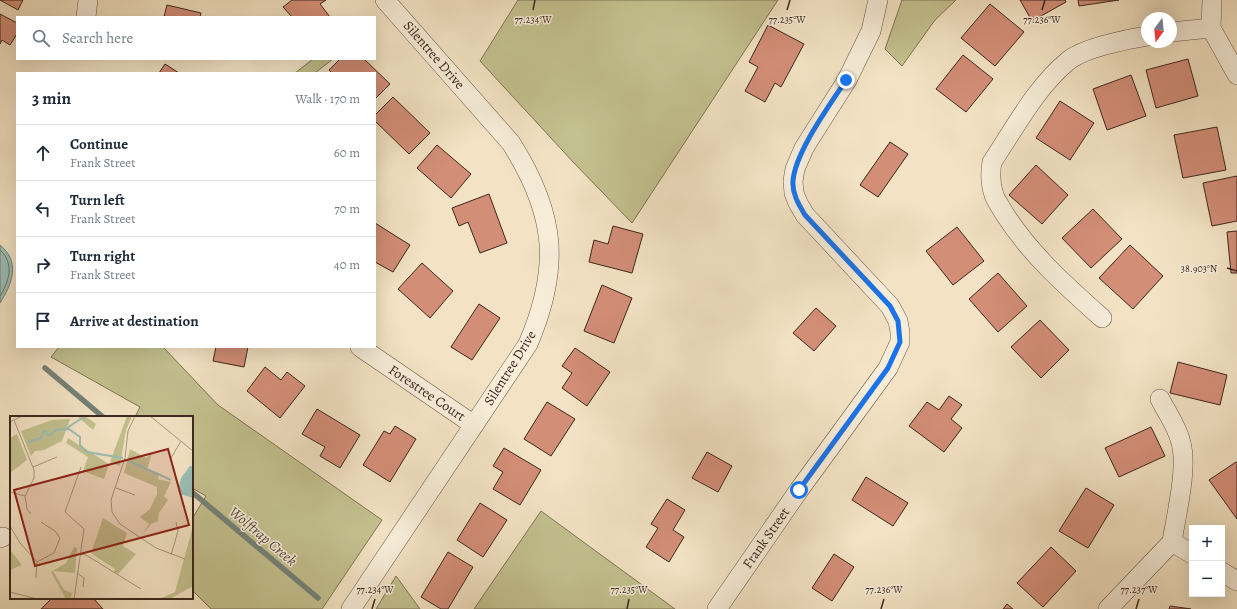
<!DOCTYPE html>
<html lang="en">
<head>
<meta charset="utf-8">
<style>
	:root { --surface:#fff; --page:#f2f2f3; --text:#1f2937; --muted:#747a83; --line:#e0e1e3 }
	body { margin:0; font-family:Alegreya,serif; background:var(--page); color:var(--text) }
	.controls { position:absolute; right:12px; bottom:12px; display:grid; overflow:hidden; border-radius:0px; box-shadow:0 4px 16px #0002 }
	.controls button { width:36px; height:36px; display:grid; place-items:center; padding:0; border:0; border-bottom:1px solid var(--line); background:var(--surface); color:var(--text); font:20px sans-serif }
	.compass { position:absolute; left:1141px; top:12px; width:36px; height:36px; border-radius:50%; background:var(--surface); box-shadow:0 4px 16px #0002; rotate:195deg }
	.stop { position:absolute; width:12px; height:12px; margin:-9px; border:3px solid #1a73e8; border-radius:50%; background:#fff }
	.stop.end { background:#1a73e8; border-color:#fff; box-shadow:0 1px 4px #0008 }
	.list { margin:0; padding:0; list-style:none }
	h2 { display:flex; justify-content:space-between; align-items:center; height:52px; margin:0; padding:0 16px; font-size:17px }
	h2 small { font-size:13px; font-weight:400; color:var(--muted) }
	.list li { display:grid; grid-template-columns:26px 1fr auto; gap:12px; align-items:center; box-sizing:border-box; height:56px; padding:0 16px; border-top:1px solid var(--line) }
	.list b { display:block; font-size:15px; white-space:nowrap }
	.list p { margin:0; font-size:13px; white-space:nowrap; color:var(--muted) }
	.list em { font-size:13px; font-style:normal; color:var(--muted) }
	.icon { flex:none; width:22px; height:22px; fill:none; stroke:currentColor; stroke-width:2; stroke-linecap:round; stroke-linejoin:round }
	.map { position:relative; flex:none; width:1237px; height:609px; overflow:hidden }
	.search { position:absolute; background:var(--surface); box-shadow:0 4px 16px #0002; left:16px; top:16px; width:360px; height:44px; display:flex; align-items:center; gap:10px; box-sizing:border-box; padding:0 14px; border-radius:0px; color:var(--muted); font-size:15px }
	.panel { position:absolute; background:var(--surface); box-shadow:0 4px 16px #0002; left:16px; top:72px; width:360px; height:276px; border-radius:0px }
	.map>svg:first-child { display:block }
	.green { fill:#c3c18f; stroke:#807456 }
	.water { fill:#9bbeb6; stroke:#758279 }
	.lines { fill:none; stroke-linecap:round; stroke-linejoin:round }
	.shore { stroke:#6c726a; stroke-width:1 }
	.stream { stroke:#758279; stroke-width:5.5 }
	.building { fill:#d38e78; stroke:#3d271d }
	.minor-casing { stroke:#6a5647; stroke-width:20 }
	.minor { stroke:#f7edd9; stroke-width:19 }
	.route { stroke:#1a73e8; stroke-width:5 }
	.ticks { fill:none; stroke:#3d271d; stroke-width:1.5 }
	.labels { text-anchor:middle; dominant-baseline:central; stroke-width:3; stroke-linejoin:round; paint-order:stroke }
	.street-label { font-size:14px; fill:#3d271d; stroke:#f7edd9 }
	.water-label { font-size:15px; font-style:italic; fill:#544d43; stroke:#f7edd9 }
	.inset-river { fill:none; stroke:#9bbeb6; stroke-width:2 }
	.inset-road { fill:none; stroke:#aa9881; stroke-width:1 }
	.view { fill:#8f2418; fill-opacity:0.15; stroke:#8f2418; stroke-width:2 }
	.inset-edge { fill:none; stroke:#3d271d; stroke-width:2 }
	.ticks-label { font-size:10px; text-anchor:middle; fill:#3d271d; stroke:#f7edd9; stroke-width:3; stroke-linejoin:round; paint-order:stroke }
</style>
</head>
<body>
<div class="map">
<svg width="1237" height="609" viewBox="0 0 1237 609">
	<rect width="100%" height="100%" fill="#f3e3c4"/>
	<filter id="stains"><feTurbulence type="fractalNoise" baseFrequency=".005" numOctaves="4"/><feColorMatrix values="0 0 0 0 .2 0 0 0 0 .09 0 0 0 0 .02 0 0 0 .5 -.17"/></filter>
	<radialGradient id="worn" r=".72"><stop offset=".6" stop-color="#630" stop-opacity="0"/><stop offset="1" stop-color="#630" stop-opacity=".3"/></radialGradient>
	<g class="green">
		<polygon points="518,0 778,0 632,223 574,163 480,61"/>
		<polygon points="902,0 956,0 935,20 902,66 885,49"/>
		<polygon points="313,59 333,59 315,73 295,73"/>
		<polygon points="59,347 163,347 218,405 382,520 322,609 211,609 192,590 192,519 206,496 192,488 192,417 135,417 140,407 51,357"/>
		<polygon points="541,511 675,609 474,609"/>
		<polygon points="396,576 420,609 376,609"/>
	</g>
	<path class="water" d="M0 245C21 262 12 284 0 303Z"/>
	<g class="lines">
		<path class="shore" d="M0 250C15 263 9 282 0 296"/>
		<g class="stream">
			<polyline points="45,368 103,417"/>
			<polyline points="192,492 318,598"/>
		</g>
	</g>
	<g class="building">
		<polygon points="0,0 23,0 18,10"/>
		<polygon points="292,0 326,0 320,4 330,17 292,17 283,7"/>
		<polygon points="1020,0 1065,0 1066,2 1032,21"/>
		<polygon points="1078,0 1119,0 1079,6"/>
		<polygon points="990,4 1024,32 995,66 961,38"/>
		<polygon points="167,5 201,13 200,17 164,17"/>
		<polygon points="0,14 17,23 17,34 10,45 2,40 0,44"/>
		<polygon points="768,25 804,44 781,87 775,83 765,102 745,91 758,67 749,62"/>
		<polygon points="963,55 993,79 966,112 936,89"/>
		<polygon points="340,59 364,59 390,84 375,99 375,73 332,73 329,70"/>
		<polygon points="1188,59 1198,96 1156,108 1146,70"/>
		<polygon points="165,64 179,73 159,73"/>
		<polygon points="1131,75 1146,116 1107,130 1093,89"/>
		<polygon points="393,97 430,133 409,154 375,121 375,115"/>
		<polygon points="1060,101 1094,123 1070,160 1036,138"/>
		<polygon points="1217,127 1226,170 1183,178 1174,135"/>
		<polygon points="890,142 908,154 878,197 860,185"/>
		<polygon points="437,145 471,174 451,198 417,168"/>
		<polygon points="1036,165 1068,195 1042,224 1009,195"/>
		<polygon points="1237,176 1237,221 1212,226 1203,183"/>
		<polygon points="489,194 507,243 480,253 468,222 459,226 452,208"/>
		<polygon points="1093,209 1122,239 1091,268 1062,238"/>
		<polygon points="375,223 410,245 393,272 375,262"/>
		<polygon points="613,226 643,234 632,273 589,262 594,240 608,244"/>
		<polygon points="957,227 984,261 953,285 926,251"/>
		<polygon points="1237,231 1237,273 1231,273 1227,232"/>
		<polygon points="1130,245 1163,276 1133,309 1099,278"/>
		<polygon points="422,263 453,291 430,318 398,289"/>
		<polygon points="998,273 1027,306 998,332 969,299"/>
		<polygon points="602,285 632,298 614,343 584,331"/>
		<polygon points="479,304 500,318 472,360 451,347"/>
		<polygon points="816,308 836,326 814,351 793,333"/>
		<polygon points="1040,320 1069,350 1041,378 1011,347"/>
		<polygon points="216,347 248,347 244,367 213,361"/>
		<polygon points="575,348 610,372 587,406 562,388 572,373 562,366"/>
		<polygon points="1178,362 1227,375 1220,405 1170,393"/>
		<polygon points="265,367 281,380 287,372 305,386 280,418 247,391"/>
		<polygon points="949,396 962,405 951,419 962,428 944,452 909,426 927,402 939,410"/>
		<polygon points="547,402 575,419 551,456 524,439"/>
		<polygon points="317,409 360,435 340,468 320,456 325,447 302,434"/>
		<polygon points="395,426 416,439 390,482 363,465 384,431 390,434"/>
		<polygon points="1151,427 1165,456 1119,477 1105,448"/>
		<polygon points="504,448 541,470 520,505 493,489 503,472 493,466"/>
		<polygon points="707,452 732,466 718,492 692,478"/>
		<polygon points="1236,462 1237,463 1237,519 1209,480"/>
		<polygon points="866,477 908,503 893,526 852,500"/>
		<polygon points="1086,488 1114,505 1088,548 1059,531"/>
		<polygon points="667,499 685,510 673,530 684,537 669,562 646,547 658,528 651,524"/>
		<polygon points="480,503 507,520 483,557 457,540"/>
		<polygon points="1051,547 1076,571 1043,607 1017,583"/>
		<polygon points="448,552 473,567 448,609 441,609 421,597"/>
		<polygon points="834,554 854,567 832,601 812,588"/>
		<polygon points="52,598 93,598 103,609 41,609"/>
		<polygon points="1007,604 1013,609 1003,609"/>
		<polygon points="1170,606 1191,609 1169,609"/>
	</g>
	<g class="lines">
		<g class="minor-casing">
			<g id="minor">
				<polyline points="1212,0 1211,28 1237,75"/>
				<polyline points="86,17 88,0"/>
				<polyline points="1171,32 1211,28"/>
				<path d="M1102 318C1066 286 1030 254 1004 213 1001 207 996 201 994 195 990 183 990 173 992 162 1015 128 1036 87 1068 61 1083 48 1128 39 1147 36"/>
				<polyline points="360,347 474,425"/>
				<path d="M1160 399C1167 413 1178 428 1181 443 1188 469 1176 515 1172 542"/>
				<polyline points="0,538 3,537"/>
				<polyline points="1172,542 1192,554"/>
				<polyline points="1222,572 1237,581"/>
				<path d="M351 609 528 344C561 267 556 214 511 143L385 0"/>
				<polyline points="717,609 799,490 888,368 900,342 900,332 898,321 890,306 805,215 798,203 794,193 793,181 795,169 804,148 847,80 871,31 878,0"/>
				<polyline points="1108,609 1172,542"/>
			</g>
		</g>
		<use href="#minor" class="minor"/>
	</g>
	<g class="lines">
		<path class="route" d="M799 490 888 368 900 342 898 321 890 306 805 215C799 205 792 194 793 181 795 152 830 105 846 80"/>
	</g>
	<path class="ticks" d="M533 10 535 0M787 10 790 0M1042 10 1045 0M1227 268 1237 271M372 609 375 599M627 609 629 599M881 609 884 599M1136 609 1139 599"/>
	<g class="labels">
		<g class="street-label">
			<text transform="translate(434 55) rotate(49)">Silentree Drive</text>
			<text transform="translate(510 368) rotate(-58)">Silentree Drive</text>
			<text transform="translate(427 393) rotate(34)">Forestree Court</text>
			<text transform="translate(766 538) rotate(-55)">Frank Street</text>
		</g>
		<g class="water-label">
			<text transform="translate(263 536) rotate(40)">Wolftrap Creek</text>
		</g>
	</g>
	<g transform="translate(10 416)">
		<rect width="183" height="183" fill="#f3e3c4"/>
		<path d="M67 0H75L86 8 83 14ZM117 0H122L116 14 110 50 100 46ZM60 3 52 25 34 34 25 35 21 40 11 15 42 4ZM7 18 17 44 0 57V22ZM58 22 99 48 94 63 73 55 78 41 56 27ZM120 33 136 42 142 37 137 54 149 57 148 63 161 66 154 80 158 84 149 97 148 105 141 108 132 119 139 108 130 101 140 93 147 78V71L114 57ZM93 102 117 117 113 130 126 138 108 158 104 156 105 153 81 137ZM183 110V170L160 183H149L165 176ZM64 131 67 132 65 157 43 155 54 174 62 177 60 183H56L41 156 56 147ZM0 134 12 149 0 154Z" fill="#c3c18f"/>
		<path d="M180 50H183V82L170 78 168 74 171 62Z" fill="#9bbeb6"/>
		<path class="inset-river" d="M57 12 75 0M18 26 31 22 33 16 36 15 38 20 46 14 59 13 70 21V29L77 36 113 42M119 45 161 64"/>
		<path class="inset-road" d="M125 0 118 15 115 42 101 84 102 96 110 108 146 132 175 143M140 0 183 35M4 4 24 54V62L15 80M0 6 12 0M161 42 171 25M23 51 47 41M106 72 125 79M0 76 15 80M15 80 17 93 21 98M0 110 10 127 27 146 26 162M69 138 76 139 131 173M161 139 168 115 166 106M27 146 44 137 50 122 45 115 31 106M67 157 74 162 73 171M0 176 27 183M64 183 74 113 55 96 71 51"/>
		<path class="view" d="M158 33 179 109 25 150 4 74Z"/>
		<rect width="183" height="183" class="inset-edge"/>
	</g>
	<g class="ticks-label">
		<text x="533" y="23">77.234°W</text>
		<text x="787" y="23">77.235°W</text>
		<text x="1042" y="23">77.236°W</text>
		<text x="1199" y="272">38.903°N</text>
		<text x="375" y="593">77.234°W</text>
		<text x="629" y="593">77.235°W</text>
		<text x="884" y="593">77.236°W</text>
		<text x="1139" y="593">77.237°W</text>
	</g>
	<rect width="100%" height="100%" filter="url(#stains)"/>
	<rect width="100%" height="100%" fill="url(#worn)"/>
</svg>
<div class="controls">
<button>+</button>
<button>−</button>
</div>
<svg class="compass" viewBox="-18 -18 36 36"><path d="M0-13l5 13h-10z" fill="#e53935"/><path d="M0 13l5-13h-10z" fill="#747a83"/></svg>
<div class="stop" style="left:799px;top:490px"></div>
<div class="stop end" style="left:846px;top:80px"></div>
<div class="search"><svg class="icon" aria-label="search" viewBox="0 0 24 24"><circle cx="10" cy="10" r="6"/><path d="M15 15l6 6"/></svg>Search here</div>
<section class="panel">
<h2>3 min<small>Walk · 170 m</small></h2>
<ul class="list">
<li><svg class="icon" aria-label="ahead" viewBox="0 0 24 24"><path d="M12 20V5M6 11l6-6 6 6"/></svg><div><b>Continue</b><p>Frank Street</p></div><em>60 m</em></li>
<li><svg class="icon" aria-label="left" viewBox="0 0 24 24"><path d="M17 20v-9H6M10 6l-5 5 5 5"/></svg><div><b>Turn left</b><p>Frank Street</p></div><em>70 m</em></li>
<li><svg class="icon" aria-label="right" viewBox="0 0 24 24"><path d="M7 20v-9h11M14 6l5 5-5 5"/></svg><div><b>Turn right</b><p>Frank Street</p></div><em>40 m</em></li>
<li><svg class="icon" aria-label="arrive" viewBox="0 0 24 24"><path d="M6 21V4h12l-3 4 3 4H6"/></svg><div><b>Arrive at destination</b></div></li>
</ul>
</section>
</div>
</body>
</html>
